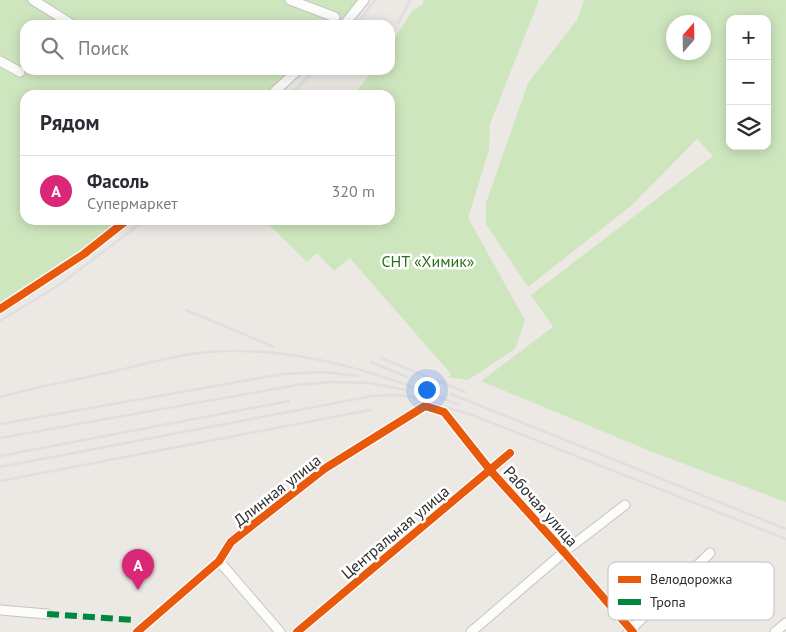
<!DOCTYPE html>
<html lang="ru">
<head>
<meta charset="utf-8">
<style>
	:root { --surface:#fff; --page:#f7f7f7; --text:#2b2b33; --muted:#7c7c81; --line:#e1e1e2; --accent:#db2777 }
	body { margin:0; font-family:"PT Sans",sans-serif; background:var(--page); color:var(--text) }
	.controls { position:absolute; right:15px; top:15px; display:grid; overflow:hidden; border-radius:10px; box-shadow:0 2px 12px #0003 }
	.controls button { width:45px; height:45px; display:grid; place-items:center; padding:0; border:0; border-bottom:1px solid var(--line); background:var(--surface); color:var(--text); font:25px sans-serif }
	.compass { position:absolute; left:666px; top:15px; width:45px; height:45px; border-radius:50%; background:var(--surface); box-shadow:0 2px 12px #0003; rotate:20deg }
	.you { position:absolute; left:426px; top:389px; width:18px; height:18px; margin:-12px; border:4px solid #fff; border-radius:50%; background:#1a73e8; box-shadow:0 0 0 8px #1a73e833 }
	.badge { display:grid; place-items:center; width:32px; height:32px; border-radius:50%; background:var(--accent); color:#fff; font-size:16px; font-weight:700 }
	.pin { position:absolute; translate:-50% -41px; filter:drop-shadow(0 1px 2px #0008) }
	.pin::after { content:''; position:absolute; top:26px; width:18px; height:15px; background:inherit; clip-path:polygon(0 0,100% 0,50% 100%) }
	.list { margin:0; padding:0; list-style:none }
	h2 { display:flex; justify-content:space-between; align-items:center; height:65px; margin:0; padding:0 20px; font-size:21px }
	h2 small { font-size:16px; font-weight:400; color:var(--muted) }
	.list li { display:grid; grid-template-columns:32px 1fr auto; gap:15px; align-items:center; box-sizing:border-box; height:70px; padding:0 20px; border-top:1px solid var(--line) }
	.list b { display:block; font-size:19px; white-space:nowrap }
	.list p { margin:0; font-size:16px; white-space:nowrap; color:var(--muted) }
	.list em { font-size:16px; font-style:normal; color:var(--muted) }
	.icon { flex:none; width:28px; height:28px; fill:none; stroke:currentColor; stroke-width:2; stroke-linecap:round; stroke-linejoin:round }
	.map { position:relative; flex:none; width:786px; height:632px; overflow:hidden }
	.search { position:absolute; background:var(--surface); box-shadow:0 2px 12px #0003; left:20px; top:20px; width:375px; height:55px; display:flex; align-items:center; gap:12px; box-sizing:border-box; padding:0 18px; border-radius:15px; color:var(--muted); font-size:19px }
	.panel { position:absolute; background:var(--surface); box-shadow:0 2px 12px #0003; left:20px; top:90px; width:375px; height:135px; border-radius:15px }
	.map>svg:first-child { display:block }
	.green { fill:#cee6be; fill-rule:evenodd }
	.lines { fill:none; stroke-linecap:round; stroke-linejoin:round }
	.minor-casing { stroke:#c5c4c5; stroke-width:11 }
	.minor { stroke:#fcfcfb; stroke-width:9 }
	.rail { stroke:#dfdfe1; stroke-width:2.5 }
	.quiet { stroke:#00873e; stroke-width:6; stroke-dasharray:12 6; stroke-linecap:butt }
	.cycleway-casing { stroke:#fff; stroke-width:11 }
	.cycleway { stroke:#e8590c; stroke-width:8 }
	.labels { text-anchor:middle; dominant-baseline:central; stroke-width:5; stroke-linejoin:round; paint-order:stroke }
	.park-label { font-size:16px; fill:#2c6e1b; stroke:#fff }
	.street-label { font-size:16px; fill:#2e2e2e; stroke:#fff }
	.key { fill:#fff; stroke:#c0c0c0; stroke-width:1 }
	.key-label { font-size:14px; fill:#2e2e2e }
</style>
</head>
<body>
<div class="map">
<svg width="786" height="632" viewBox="0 0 786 632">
	<rect width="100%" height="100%" fill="#ece8e4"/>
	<g class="green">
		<polygon points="0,0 364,0 344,25 25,25 25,70 298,70 271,95 25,95 25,220 127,220 0,309"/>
		<polygon points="424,0 539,0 490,124 489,150 468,218 525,320 515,349 468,380 448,377 451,374 350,258 334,271 317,253 307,262 264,220 390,220 390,95 354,95 373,70 390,70 390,45 413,10 422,5"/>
		<path d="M584 0H786V502L655 453 481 381 553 327 531 295 713 156 697 139 632 205 528 287 486 224V203L528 83 577 20ZM730 19H767V146H730ZM674 22H704V52H674Z"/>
	</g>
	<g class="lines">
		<g class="minor-casing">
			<g id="minor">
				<polyline points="33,0 73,25"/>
				<polyline points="290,0 335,17"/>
				<polyline points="344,25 364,0"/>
				<polyline points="0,61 20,72"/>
				<polyline points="271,95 298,70"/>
				<polyline points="0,309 84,254 127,220"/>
				<polyline points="219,561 280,632"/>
				<polyline points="0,610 47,614"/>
				<polyline points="137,632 219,561 231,542 324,469 425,406 444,412 490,470 564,552 633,632"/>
				<polyline points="297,632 510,453"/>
				<polyline points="471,632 564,552 625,505"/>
				<polyline points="628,632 710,553"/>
				<polyline points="775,632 786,623"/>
			</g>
		</g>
		<use href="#minor" class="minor"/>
		<g class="rail">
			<polyline points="398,23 410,0"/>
			<polyline points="356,25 375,0"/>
			<polyline points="290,95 315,70"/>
			<polyline points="186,310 274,347"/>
			<polyline points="0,321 59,285 145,220"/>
			<polyline points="381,358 465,392"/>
			<polyline points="371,362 407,377"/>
			<polyline points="451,394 786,529"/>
			<path d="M0 397C36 387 74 380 111 372 150 363 189 351 229 351 309 349 387 376 460 405"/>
			<polyline points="0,424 283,374 323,372 358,376"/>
			<polyline points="0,438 297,385 330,382 370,383 405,390"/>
			<polyline points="0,456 289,401"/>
			<polyline points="0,467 372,396 397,395 412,397 472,415 786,539"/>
			<polyline points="0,481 370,410"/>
		</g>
		<polyline class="quiet" points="47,614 135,620"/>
		<g class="cycleway-casing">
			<g id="cycleway">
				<polyline points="0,309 84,254 127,220"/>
				<polyline points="137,632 219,561 231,542 324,469 425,406 444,412 490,470 564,552 633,632"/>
				<polyline points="297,632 510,453"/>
			</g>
		</g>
		<use href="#cycleway" class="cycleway"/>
	</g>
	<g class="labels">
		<g class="park-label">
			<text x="428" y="261">СНТ «Химик»</text>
		</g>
		<g class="street-label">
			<text transform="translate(277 490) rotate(-38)">Длинная улица</text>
			<text transform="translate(541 506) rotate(48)">Рабочая улица</text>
			<text transform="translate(395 532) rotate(-40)">Центральная улица</text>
		</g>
	</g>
	<rect x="608" y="562" width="166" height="58" rx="8" class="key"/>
	<rect x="618" y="576" width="23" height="7" fill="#e8590c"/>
	<rect x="618" y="599" width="23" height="6" fill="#00873e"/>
	<g class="key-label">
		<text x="650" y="584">Велодорожка</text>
		<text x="650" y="607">Тропа</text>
	</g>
</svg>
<div class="controls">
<button>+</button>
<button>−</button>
<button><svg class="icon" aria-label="layers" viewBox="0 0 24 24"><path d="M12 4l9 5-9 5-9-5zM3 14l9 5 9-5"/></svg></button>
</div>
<svg class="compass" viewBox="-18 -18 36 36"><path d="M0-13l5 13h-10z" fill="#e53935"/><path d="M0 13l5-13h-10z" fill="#7c7c81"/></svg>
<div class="you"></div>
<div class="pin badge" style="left:138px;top:590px">A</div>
<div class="search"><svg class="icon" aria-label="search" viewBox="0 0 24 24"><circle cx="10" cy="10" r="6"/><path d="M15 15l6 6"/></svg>Поиск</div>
<section class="panel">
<h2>Рядом<small></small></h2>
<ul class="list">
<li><span class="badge">A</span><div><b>Фасоль</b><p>Супермаркет</p></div><em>320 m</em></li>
</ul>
</section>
</div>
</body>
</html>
